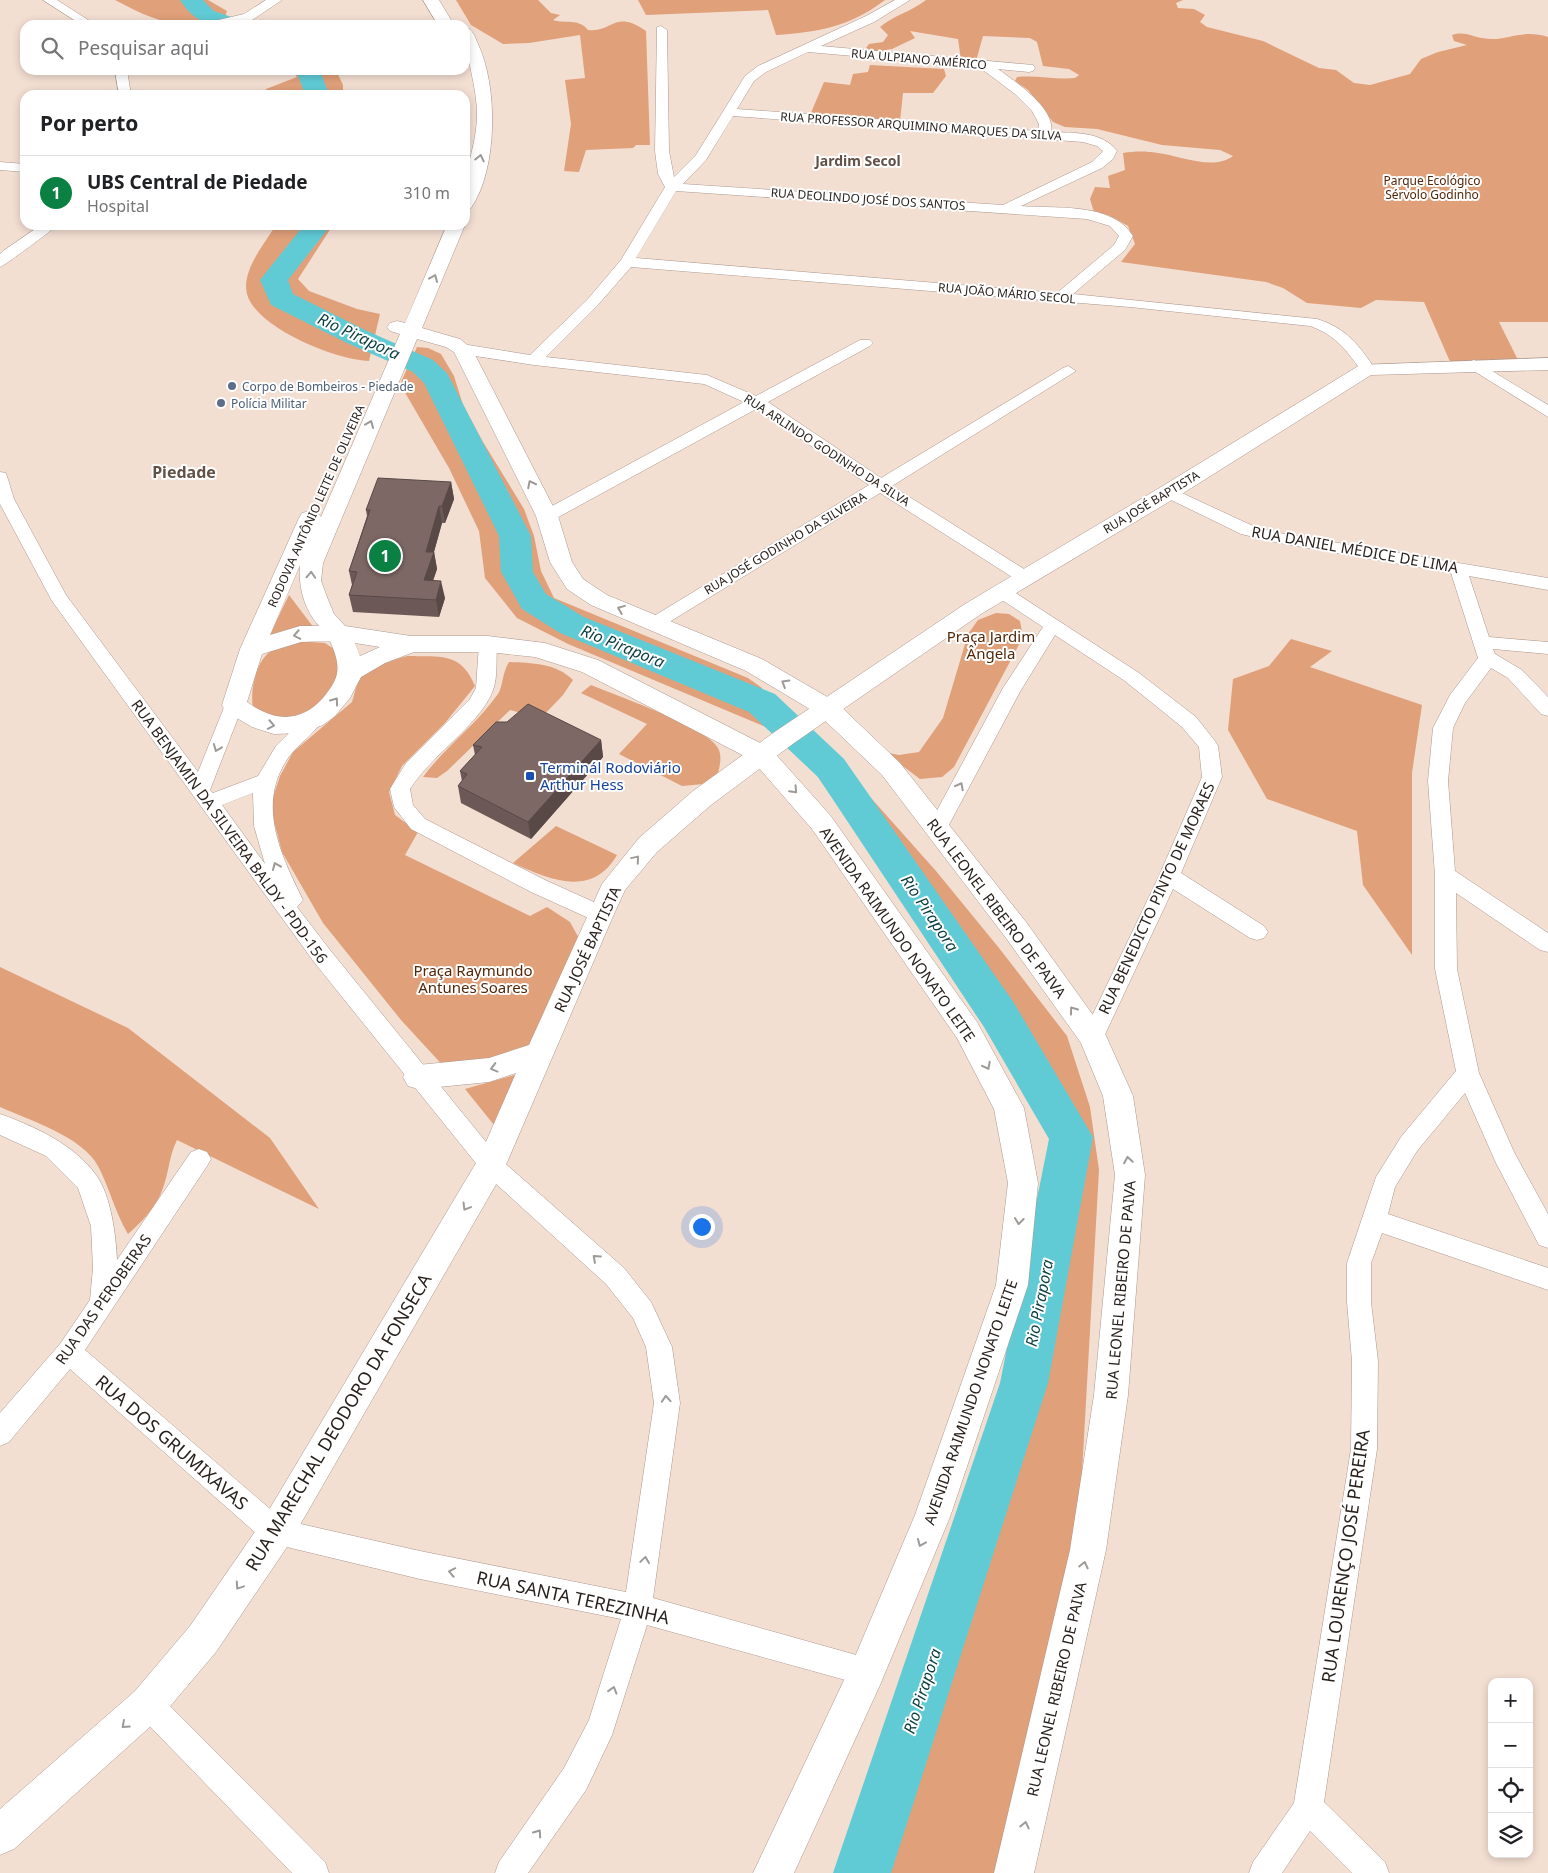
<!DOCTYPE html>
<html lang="pt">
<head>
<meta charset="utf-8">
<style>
	:root { --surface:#fff; --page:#f2f2f2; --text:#202124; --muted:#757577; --line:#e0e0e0; --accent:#0b8043 }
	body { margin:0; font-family:"Noto Sans",sans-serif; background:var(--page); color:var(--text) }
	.controls { position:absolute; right:15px; bottom:15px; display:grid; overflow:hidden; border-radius:10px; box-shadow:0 2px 8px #0003 }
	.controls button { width:45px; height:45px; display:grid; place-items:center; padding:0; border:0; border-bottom:1px solid var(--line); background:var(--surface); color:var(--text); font:25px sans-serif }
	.you { position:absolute; left:701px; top:1226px; width:18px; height:18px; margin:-12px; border:4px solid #fff; border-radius:50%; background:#1a73e8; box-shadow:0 0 0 8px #1a73e833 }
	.badge { display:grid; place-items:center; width:32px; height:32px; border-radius:50%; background:var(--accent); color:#fff; font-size:16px; font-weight:700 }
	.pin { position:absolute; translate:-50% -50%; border:2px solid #fff; box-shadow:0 1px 5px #0006 }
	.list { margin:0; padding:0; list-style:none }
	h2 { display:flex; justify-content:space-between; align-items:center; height:65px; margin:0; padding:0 20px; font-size:21px }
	h2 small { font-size:16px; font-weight:400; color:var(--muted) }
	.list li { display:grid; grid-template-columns:32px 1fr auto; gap:15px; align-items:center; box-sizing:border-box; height:75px; padding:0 20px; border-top:1px solid var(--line) }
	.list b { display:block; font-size:19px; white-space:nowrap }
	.list p { margin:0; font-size:16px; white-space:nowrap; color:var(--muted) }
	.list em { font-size:16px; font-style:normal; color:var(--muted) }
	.icon { flex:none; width:28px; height:28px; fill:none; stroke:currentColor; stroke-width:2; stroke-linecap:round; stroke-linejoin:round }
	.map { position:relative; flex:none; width:1548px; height:1873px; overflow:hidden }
	.search { position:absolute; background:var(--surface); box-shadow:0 2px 8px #0003; left:20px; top:20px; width:450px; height:55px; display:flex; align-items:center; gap:12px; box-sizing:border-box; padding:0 18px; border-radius:15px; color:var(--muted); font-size:19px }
	.panel { position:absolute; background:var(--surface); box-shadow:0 2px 8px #0003; left:20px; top:90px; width:450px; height:140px; border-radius:15px }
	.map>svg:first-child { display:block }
	.green { fill:#e0a07a }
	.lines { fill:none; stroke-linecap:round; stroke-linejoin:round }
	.river { fill:#60cbd5; fill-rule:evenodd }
	.minor-casing { stroke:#ac998e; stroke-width:1 }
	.tertiary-casing { stroke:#ac998e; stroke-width:1 }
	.primary-casing { stroke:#ac998e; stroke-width:1 }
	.minor { fill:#fff; fill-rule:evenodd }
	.tertiary { fill:#fff; fill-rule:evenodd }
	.primary { fill:#fff; fill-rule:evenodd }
	.wall { fill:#6c5957 }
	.shaded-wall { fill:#584947 }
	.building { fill:#7d6865; stroke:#584947 }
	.oneway { stroke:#9d9a98 }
	.service-dot { fill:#5c6f8a; stroke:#fff; stroke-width:2 }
	.transit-dot { fill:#1a4fb4; stroke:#fff; stroke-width:2 }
	.labels { text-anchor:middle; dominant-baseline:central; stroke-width:4; stroke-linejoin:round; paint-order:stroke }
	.far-street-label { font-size:12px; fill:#261f1b; stroke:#fff }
	.far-park-label { font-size:12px; fill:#532707; stroke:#fff }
	.far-service-label { font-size:12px; fill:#4e5e75; stroke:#fff; text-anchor:start }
	.far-neighbourhood-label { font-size:14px; font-weight:bold; fill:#635148; stroke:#fff }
	.street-label { font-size:15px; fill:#261f1b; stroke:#fff }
	.park-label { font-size:15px; fill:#532707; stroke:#fff }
	.transit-label { font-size:15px; fill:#164399; stroke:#fff; text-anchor:start }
	.water-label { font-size:16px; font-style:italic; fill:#093d41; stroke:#fff }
	.far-district-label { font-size:16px; font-weight:bold; fill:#635148; stroke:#fff }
	.near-street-label { font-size:18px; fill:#261f1b; stroke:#fff }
</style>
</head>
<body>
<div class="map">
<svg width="1548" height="1873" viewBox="0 0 1548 1873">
	<rect width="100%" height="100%" fill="#f3ded2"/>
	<g class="green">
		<path d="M115 0H208L227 11 225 17C184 35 151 19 115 0Z"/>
		<path d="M456 0H538L551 13 560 15 553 20C565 24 579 18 588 30 613 33 614 9 646 31L650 145H636L633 148 586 150 579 172 564 171 571 124 565 80 585 78 580 35 529 43 503 44 471 25Z"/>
		<path d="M638 0H885C849 27 819 32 776 35L768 10 646 15Z"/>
		<path d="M926 0H1183L1176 3 1178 8 1194 9 1205 15 1200 22 1207 27 1263 41 1319 68 1336 70 1354 83 1370 85 1410 74 1421 59 1438 52 1467 45 1454 41 1452 35C1465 31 1470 36 1482 38 1505 43 1520 28 1548 37V322H1499L1519 362 1451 364 1424 302 1376 300 1361 308 1307 303 1283 288 1266 282 1121 262 1135 244 1128 226 1110 216 1094 212 1090 199 1095 187 1110 188 1108 176 1125 170 1123 153C1135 151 1146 151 1158 153 1181 156 1213 171 1233 156L1220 150 1162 145 1097 129 1065 127 1053 122 1028 90 1015 81 1017 77C1037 75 1056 80 1075 78L1079 75 1069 69 1043 66 1037 42 1030 38 983 36 976 61 961 60 958 39 910 31 915 38 892 49 885 50 890 55 862 53 869 44 883 42 888 35 880 27C894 15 911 12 926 0Z"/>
		<polygon points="870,65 944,69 946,76 933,93 903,93 900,121 810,115 824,82 850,85 853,74 868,72"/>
		<polygon points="292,70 336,70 343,85 343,95 266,95 266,89 297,77"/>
		<path d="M276 225H333L298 279 309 291 357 309 380 314 369 361C336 360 256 328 247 294 241 271 265 243 276 225Z"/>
		<polygon points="417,347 428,348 441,354 454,376 463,405 483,442 524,509 534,536 541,571 554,598 748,678 762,688 773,730 568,644 517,618 485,578 479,531 449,468 400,384"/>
		<polygon points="289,595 314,628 268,638"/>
		<polygon points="996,613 1009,614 1020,621 1023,637 954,767 942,777 920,779 884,752 899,755 919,752 943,718 968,634 978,620"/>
		<polygon points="1291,639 1332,651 1310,667 1422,705 1412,773 1412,955 1363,885 1357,831 1267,799 1228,730 1233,679 1269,666"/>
		<path d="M297 641 325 643 337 651 341 674 321 707 283 720 253 708C250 691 255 662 271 651 278 646 289 644 297 641Z"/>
		<path d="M407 656C439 657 461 651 475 686L445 723 402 766 389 792 395 815 418 832 405 855 530 916 547 907 570 922 581 942 535 1037 520 1055 447 1070 401 1020 323 923 282 852 270 806 280 776 293 752 352 702 359 677 376 665Z"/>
		<path d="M509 662C532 663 556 663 573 680L563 695 541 718 510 710 447 771 437 778 423 777C445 747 476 725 498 694 503 687 502 673 509 662Z"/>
		<path d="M591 685C617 696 707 727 718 748 723 757 719 768 717 778L703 784 682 786 619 754 647 724 581 693Z"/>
		<polygon points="822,743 936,871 999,948 1067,1036 1090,1107 1099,1170 1077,1562 1003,1873 885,1873 1004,1481 1056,1155 1041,1097 968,986 805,759"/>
		<path d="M556 826 617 855C592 898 550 880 513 863Z"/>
		<path d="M0 967 128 1028 270 1138 319 1209 177 1140C169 1156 169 1172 163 1188 157 1206 142 1222 128 1234 114 1210 110 1189 98 1166 83 1137 29 1120 0 1107Z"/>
		<polygon points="518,1074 494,1125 465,1089"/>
	</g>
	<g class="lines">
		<g class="river">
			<path d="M180 0H203L214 11 240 20 243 25C213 25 199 28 180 0Z"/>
			<polygon points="296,70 320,70 328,92 326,95 302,95 304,92"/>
			<polygon points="304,225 331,225 288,280 293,294 367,331 433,360 447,373 531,536 533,572 546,594 584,617 775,694 844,759 1014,1003 1093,1137 1048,1383 891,1873 833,1873 1000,1383 1049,1139 984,1027 818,777 749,712 560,633 522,609 501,572 499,536 424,383 413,372 347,343 271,305 260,280"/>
		</g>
		<g class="minor-casing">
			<g id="minor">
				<polygon points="43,0 57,0 96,25 82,25"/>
				<polygon points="266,0 282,0 252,20 229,25 208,25 210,22 244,14"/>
				<path d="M895 0H910L874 22 821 46 1033 65 1035 68 1033 71 1029 72 998 69C1014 81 1056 108 1051 132 1073 133 1102 131 1117 151L1113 159 1102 168 1021 206C1057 209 1112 202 1133 236L1125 250 1073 294 1317 319C1346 328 1359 345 1375 369L1372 372H1362C1347 351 1336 335 1310 326L1130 307 631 267 597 306 546 357 707 375 756 396 860 340H870L873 343 870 346 768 402 881 478 1063 368 1068 366 1076 371 892 486 1032 574 1035 578 1032 582H1020L880 493 661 627H649L646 623 649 619 869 485 756 409 553 520H541L539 516 541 512 744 402 704 384 534 365 462 354 454 349 462 344 530 355 587 300 621 260 665 187 658 174 655 151 657 27 661 26 667 30 669 151 674 177 696 155 745 76 758 66 866 16ZM808 52 979 67 1015 94 1032 111 1039 124 1038 131 737 109 754 81 766 72ZM733 116 1083 142 1097 146 1103 151 1092 162 1003 205 683 184 706 160ZM676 191 1087 219 1110 226 1119 236 1114 245 1057 293 636 258Z"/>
				<polygon points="115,70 127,70 131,95 119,95"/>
				<polygon points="0,162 25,164 25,172 0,170"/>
				<path d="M41 225H57C54 229 4 266 0 267V254L3 251Z"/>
				<polygon points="1474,360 1548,405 1548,417 1469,368 1466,365 1469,362"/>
				<path d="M0 472 6 473 14 499 66 595 198 772 225 705 227 700 234 698 241 700 243 705 210 790 213 793 258 776 276 746 302 720 312 714 319 716 322 721C313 735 297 745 288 758 256 805 281 855 303 900L297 907 330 950 499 1158 624 1268 651 1302 672 1347 680 1403 653 1598 867 1658 877 1662 881 1672 877 1682 867 1686 647 1625 612 1735 586 1790 528 1873H495L499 1862 564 1768 589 1720 621 1619 420 1579 266 1542 70 1369 9 1442 0 1446V1413L60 1344 90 1300 93 1268 91 1226 78 1188 46 1156 0 1135V1114C34 1126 75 1145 96 1175 111 1195 116 1236 117 1260L191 1152 199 1149 207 1152 211 1159 207 1166 85 1350 283 1520 420 1551 626 1592 654 1403 646 1347 633 1318 606 1284 483 1172 314 962 52 601 0 504ZM253 793 254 826 265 864 222 805Z"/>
				<polygon points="1169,487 1253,526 1279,533 1548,578 1548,590 1469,576 1489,637 1548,642 1548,654 1493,649 1495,654 1522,670 1548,697 1548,716 1541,714 1508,678 1491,668 1465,703 1453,728 1448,781 1455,871 1548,933 1548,952 1540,950 1456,893 1457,969 1479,1073 1514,1152 1548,1214 1548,1248 1539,1245 1496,1163 1465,1093 1417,1151 1395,1187 1388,1214 1548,1268 1548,1290 1382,1233 1371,1263 1371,1302 1378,1361 1377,1449 1324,1802 1385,1862 1389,1873 1352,1873 1310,1831 1282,1873 1249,1873 1253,1862 1294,1803 1351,1449 1352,1361 1347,1302 1347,1263 1376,1177 1401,1137 1456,1071 1435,969 1435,875 1428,781 1433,728 1450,695 1478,658 1451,573 1279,543 1241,534 1163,496 1161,492 1163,488"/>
				<polygon points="1002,586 1008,588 1139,673 1196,717 1215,741 1218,746 1222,777 1181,873 1264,926 1268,932 1264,938 1257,940 1250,938 1173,889 1101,1043 1093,1046 1085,1043 1082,1037 1159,876 1202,777 1199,747 1182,727 1125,681 1055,635 1021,690 944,834 937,836 930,834 927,829 1003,688 1043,627 996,596 993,592 996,588"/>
				<path d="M488 638 494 640 497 644C496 658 498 677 493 690 481 724 431 755 410 789L413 805 425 819 545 880 607 908 611 914 607 920 600 922 593 920 531 892 411 829 394 807 390 789 406 763 470 699 476 688 479 644 482 640Z"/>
				<polygon points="148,1689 158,1694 325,1862 329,1873 292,1873 138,1714 133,1704 138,1694"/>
			</g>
		</g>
		<g class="tertiary-casing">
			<polygon id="tertiary" points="1548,358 1548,370 1371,375 1177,497 981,614 794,743 711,805 657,852 625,890 614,914 502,1174 289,1544 216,1652 161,1717 14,1849 0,1855 0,1809 135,1691 190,1626 263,1520 479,1158 516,1073 489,1082 418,1089 408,1086 403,1077 408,1068 418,1065 489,1058 529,1045 602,884 639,838 693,791 776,731 965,604 1161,487 1360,365"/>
		</g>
		<g class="primary-casing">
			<g id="primary">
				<polygon points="423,0 439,0 454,25 438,25"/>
				<path d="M465 27C473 29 475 37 478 44 498 86 498 169 471 208L465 209C465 200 464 188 465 179 470 158 476 139 477 118 478 87 465 58 465 27Z"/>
				<path d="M447 225H465L422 328 460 339 472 349 558 516 572 562 583 579 607 595 762 659 836 702 900 763 1026 922 1103 1029 1133 1096 1145 1175 1128 1395 1106 1550 1034 1873H994L1070 1550 1094 1395 1115 1175 1103 1096 1081 1043 1006 938 882 775 818 714 746 671 591 605 567 589 550 562 536 516 454 352 446 347 417 339 323 563 321 581 327 597 334 614 345 626 411 636H488L545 643 598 660 770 748 830 815 977 1022 1024 1108 1038 1183 1028 1285 950 1517 880 1685 794 1873H753L854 1659 915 1515 996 1285 1008 1183 994 1109 957 1038 812 829 752 760 582 672 535 657 488 652H414L385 663 361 677 350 698 335 716 323 725 301 733 274 734 252 727 225 711 222 705 240 649 299 518 302 513 310 511 318 513 321 517 400 334 390 331 387 327 390 323 397 321 405 323ZM300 565C298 586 304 609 319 626H300L270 635ZM330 641C341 666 341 677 323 698 300 724 273 721 247 702L262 654 301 642ZM355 643 380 647 360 656Z"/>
			</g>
		</g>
		<use href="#minor" class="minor"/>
		<use href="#tertiary" class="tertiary"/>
		<use href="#primary" class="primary"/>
	</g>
	<g class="wall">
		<polygon points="451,482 454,499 445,523 442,523 434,552 437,569 433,581 445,598 439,617 353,612 349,595 352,585 349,571 367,516 366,510"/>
		<polygon points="601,740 603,757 531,839 461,803 458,786 462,781 460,771 475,755 473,745"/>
	</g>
	<g class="shaded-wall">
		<polygon points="451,482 454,499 445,523 442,506"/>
		<polygon points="439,506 442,523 433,555 434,552 437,569 427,597 424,580 426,552"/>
		<polygon points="441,581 445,598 439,617 436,600"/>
		<polygon points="601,740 603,757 531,839 528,822"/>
	</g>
	<g class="building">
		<polygon points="378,478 451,482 442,506 439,506 426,552 434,552 424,580 441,581 436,600 349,595 357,572 349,571 370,510 366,510"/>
		<polygon points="528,704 601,740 528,822 458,786 467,774 460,771 482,747 473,745 496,722 507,722"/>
	</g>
	<defs><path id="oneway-chevron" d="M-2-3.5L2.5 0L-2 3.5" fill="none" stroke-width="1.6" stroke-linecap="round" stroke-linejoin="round" transform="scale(1.25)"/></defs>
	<g class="oneway">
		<use href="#oneway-chevron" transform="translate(480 158) rotate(-77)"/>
		<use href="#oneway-chevron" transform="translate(434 278) rotate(-67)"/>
		<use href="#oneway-chevron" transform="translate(370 424) rotate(-68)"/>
		<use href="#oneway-chevron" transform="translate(531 484) rotate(-117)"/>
		<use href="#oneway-chevron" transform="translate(311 575) rotate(-87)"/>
		<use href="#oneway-chevron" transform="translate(621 609) rotate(-158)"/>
		<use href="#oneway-chevron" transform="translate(297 635) rotate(169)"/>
		<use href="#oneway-chevron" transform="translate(785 683) rotate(-149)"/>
		<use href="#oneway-chevron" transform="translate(335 701) rotate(-54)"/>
		<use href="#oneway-chevron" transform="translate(271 725) rotate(11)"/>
		<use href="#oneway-chevron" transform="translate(217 748) rotate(112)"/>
		<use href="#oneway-chevron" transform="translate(960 786) rotate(-62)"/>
		<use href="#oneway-chevron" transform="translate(794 790) rotate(47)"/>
		<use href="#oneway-chevron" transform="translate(636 859) rotate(-50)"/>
		<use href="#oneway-chevron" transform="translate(276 866) rotate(-113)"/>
		<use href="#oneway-chevron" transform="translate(1073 1010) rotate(-126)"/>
		<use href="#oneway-chevron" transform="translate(987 1066) rotate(62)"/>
		<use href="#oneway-chevron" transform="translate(494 1068) rotate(165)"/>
		<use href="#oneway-chevron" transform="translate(1128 1160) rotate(-99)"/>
		<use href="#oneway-chevron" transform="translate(466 1207) rotate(121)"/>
		<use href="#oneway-chevron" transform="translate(1019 1221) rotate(96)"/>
		<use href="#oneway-chevron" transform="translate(596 1258) rotate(-138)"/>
		<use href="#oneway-chevron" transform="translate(666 1399) rotate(-94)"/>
		<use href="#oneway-chevron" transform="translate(921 1543) rotate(113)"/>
		<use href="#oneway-chevron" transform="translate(645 1560) rotate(-82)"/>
		<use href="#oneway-chevron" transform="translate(1084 1565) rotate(-77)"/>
		<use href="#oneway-chevron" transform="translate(452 1572) rotate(-169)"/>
		<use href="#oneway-chevron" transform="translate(239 1586) rotate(124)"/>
		<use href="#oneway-chevron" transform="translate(613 1690) rotate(-73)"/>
		<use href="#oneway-chevron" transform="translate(125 1725) rotate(138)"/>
		<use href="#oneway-chevron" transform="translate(1025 1825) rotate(-77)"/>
		<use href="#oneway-chevron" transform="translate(538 1833) rotate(-55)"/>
	</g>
	<g class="service-dot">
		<circle cx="232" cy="386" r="5"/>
		<circle cx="221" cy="403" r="5"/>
	</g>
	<rect class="transit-dot" x="525" y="771" width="10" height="10" rx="2.5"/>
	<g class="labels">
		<g class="far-street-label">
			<text transform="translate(919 59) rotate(5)">RUA ULPIANO AMÉRICO</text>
			<text transform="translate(921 126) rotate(4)">RUA PROFESSOR ARQUIMINO MARQUES DA SILVA</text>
			<text transform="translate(868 199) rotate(4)">RUA DEOLINDO JOSÉ DOS SANTOS</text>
			<text transform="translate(1007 293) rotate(5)">RUA JOÃO MÁRIO SECOL</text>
			<text transform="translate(827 450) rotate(33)">RUA ARLINDO GODINHO DA SILVA</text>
			<text transform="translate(1151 502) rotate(-31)">RUA JOSÉ BAPTISTA</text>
			<text transform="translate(316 506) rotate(-66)">RODOVIA ANTÔNIO LEITE DE OLIVEIRA</text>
			<text transform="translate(785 543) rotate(-31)">RUA JOSÉ GODINHO DA SILVEIRA</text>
		</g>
		<g class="far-park-label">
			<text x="1432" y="180">Parque Ecológico<tspan x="1432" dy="14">Sérvolo Godinho</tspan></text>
		</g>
		<g class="far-service-label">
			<text x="242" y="386">Corpo de Bombeiros - Piedade</text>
			<text x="231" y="403">Polícia Militar</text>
		</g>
		<g class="far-neighbourhood-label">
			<text x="858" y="160">Jardim Secol</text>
		</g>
		<g class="street-label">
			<text transform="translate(1355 549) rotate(10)">RUA DANIEL MÉDICE DE LIMA</text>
			<text transform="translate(230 831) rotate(54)">RUA BENJAMIN DA SILVEIRA BALDY - PDD-156</text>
			<text transform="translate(1156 898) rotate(-65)">RUA BENEDICTO PINTO DE MORAES</text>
			<text transform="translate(997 908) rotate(53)">RUA LEONEL RIBEIRO DE PAIVA</text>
			<text transform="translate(898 934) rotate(55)">AVENIDA RAIMUNDO NONATO LEITE</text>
			<text transform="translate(587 949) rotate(-65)">RUA JOSÉ BAPTISTA</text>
			<text transform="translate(1120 1290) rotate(-85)">RUA LEONEL RIBEIRO DE PAIVA</text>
			<text transform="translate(103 1299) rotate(-55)">RUA DAS PEROBEIRAS</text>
			<text transform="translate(970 1402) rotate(-71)">AVENIDA RAIMUNDO NONATO LEITE</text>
			<text transform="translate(1056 1689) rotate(-77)">RUA LEONEL RIBEIRO DE PAIVA</text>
		</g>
		<g class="park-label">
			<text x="991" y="636">Praça Jardim<tspan x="991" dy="17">Ângela</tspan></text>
			<text x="473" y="970">Praça Raymundo<tspan x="473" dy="17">Antunes Soares</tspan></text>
		</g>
		<g class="transit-label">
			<text x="540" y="767">Terminál Rodoviário<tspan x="540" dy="17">Arthur Hess</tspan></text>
		</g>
		<g class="water-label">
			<text transform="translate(359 336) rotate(25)">Rio Pirapora</text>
			<text transform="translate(623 646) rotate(22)">Rio Pirapora</text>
			<text transform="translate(930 913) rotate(56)">Rio Pirapora</text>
			<text transform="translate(1039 1303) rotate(-79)">Rio Pirapora</text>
			<text transform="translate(922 1691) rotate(-72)">Rio Pirapora</text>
		</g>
		<g class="far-district-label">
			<text x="184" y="472">Piedade</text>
		</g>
		<g class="near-street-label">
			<text transform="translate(338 1422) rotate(-59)">RUA MARECHAL DEODORO DA FONSECA</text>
			<text transform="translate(172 1442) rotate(41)">RUA DOS GRUMIXAVAS</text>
			<text transform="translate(1345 1556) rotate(-82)">RUA LOURENÇO JOSÉ PEREIRA</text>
			<text transform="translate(573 1597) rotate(12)">RUA SANTA TEREZINHA</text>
		</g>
	</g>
</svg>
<div class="controls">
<button>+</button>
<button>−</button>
<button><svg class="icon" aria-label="locate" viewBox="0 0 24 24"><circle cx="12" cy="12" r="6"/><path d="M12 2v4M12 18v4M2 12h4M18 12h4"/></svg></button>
<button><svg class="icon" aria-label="layers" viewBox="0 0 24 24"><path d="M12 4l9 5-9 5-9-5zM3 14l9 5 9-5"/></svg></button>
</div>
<div class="you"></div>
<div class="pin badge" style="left:385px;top:556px">1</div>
<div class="search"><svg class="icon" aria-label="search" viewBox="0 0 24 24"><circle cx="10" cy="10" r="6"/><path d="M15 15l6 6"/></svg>Pesquisar aqui</div>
<section class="panel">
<h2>Por perto<small></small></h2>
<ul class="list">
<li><span class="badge">1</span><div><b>UBS Central de Piedade</b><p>Hospital</p></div><em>310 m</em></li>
</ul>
</section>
</div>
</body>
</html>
